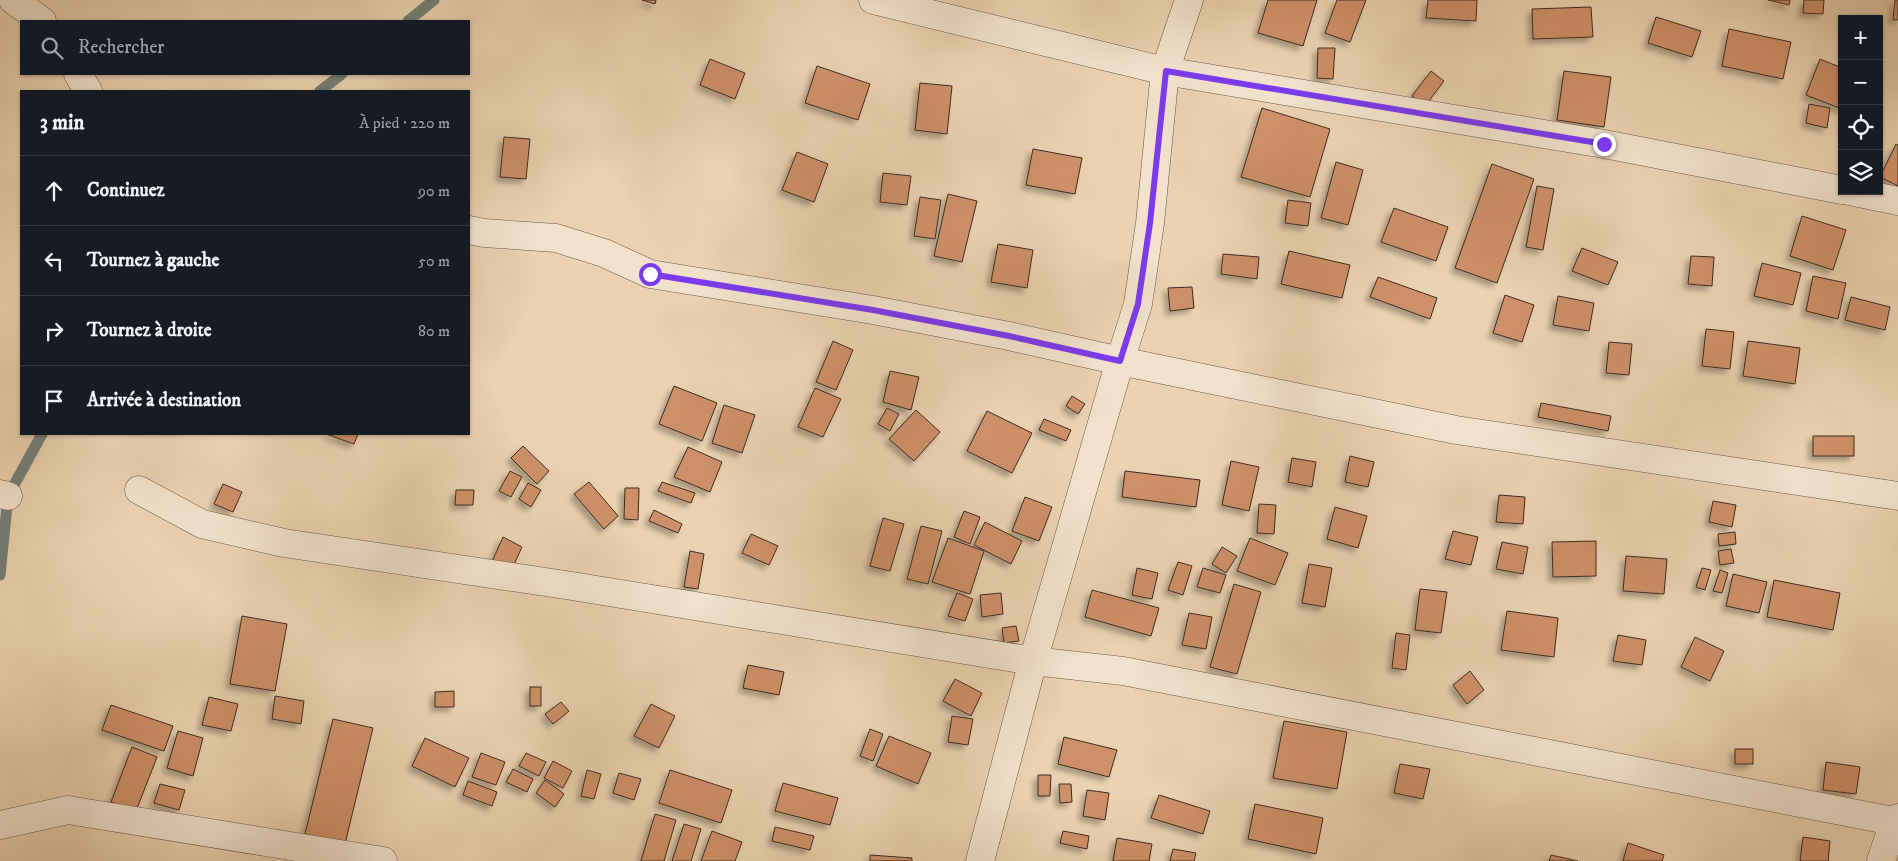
<!DOCTYPE html>
<html lang="fr">
<head>
<meta charset="utf-8">
<style>
	:root { --surface:#171b24; --page:#20242c; --text:#f1f3f6; --muted:#9ea1a6; --line:#363941 }
	body { margin:0; font-family:"IM FELL DW Pica",serif; background:var(--page); color:var(--text) }
	.controls { position:absolute; right:15px; top:15px; display:grid; overflow:hidden; border-radius:0px; box-shadow:0 1px 4px #0004 }
	.controls button { width:45px; height:45px; display:grid; place-items:center; padding:0; border:0; border-bottom:1px solid var(--line); background:var(--surface); color:var(--text); font:25px sans-serif }
	.stop { position:absolute; width:15px; height:15px; margin:-11px; border:4px solid #7c3aed; border-radius:50%; background:#fff }
	.stop.end { background:#7c3aed; border-color:#fff; box-shadow:0 1px 5px #0008 }
	.list { margin:0; padding:0; list-style:none }
	h2 { display:flex; justify-content:space-between; align-items:center; height:65px; margin:0; padding:0 20px; font-size:21px }
	h2 small { font-size:16px; font-weight:400; color:var(--muted) }
	.list li { display:grid; grid-template-columns:32px 1fr auto; gap:15px; align-items:center; box-sizing:border-box; height:70px; padding:0 20px; border-top:1px solid var(--line) }
	.list b { display:block; font-size:19px; white-space:nowrap }
	.list em { font-size:16px; font-style:normal; color:var(--muted) }
	.icon { flex:none; width:28px; height:28px; fill:none; stroke:currentColor; stroke-width:2; stroke-linecap:round; stroke-linejoin:round }
	.map { position:relative; flex:none; width:1898px; height:861px; overflow:hidden }
	.search { position:absolute; background:var(--surface); box-shadow:0 1px 4px #0004; left:20px; top:20px; width:450px; height:55px; display:flex; align-items:center; gap:12px; box-sizing:border-box; padding:0 18px; border-radius:0px; color:var(--muted); font-size:19px }
	.panel { position:absolute; background:var(--surface); box-shadow:0 1px 4px #0004; left:20px; top:90px; width:450px; height:345px; border-radius:0px }
	.map>svg:first-child { display:block }
	.lines { fill:none; stroke-linecap:round; stroke-linejoin:round }
	.stream { stroke:#737f78; stroke-width:11 }
	.building { fill:#ce9068; stroke:#3a2c23; filter:url(#shadow) }
	.minor-casing { stroke:#665646; stroke-width:29 }
	.minor { stroke:#f2e2cc; stroke-width:28 }
	.route { stroke:#7c3aed; stroke-width:6 }
</style>
</head>
<body>
<div class="map">
<svg width="1898" height="861" viewBox="0 0 1898 861">
	<defs>
		<filter id="shadow"><feDropShadow dx="-4.5" dy="4.5" stdDeviation="2.5" flood-color="#0004"/></filter>
	</defs>
	<rect width="100%" height="100%" fill="#ebd2b0"/>
	<filter id="stains"><feTurbulence type="fractalNoise" baseFrequency=".004" numOctaves="4"/><feColorMatrix values="0 0 0 0 .2 0 0 0 0 .09 0 0 0 0 .02 0 0 0 .5 -.17"/></filter>
	<radialGradient id="worn" r=".72"><stop offset=".6" stop-color="#630" stop-opacity="0"/><stop offset="1" stop-color="#630" stop-opacity=".3"/></radialGradient>
	<g class="lines">
		<g class="stream">
			<polyline points="408,21 434,0"/>
			<polyline points="320,91 342,74"/>
			<polyline points="0,575 8,496 42,434"/>
		</g>
	</g>
	<g class="building">
		<polygon points="642,0 656,0 655,4"/>
		<polygon points="1268,0 1317,0 1303,46 1258,33"/>
		<polygon points="1337,0 1366,0 1350,42 1325,33"/>
		<polygon points="1428,0 1477,0 1476,21 1426,18"/>
		<polygon points="1768,0 1790,0 1789,5"/>
		<polygon points="1804,0 1824,0 1823,14 1803,13"/>
		<polygon points="1895,0 1898,0 1898,20 1893,20"/>
		<polygon points="1591,7 1593,37 1533,39 1532,9"/>
		<polygon points="1656,17 1701,31 1692,57 1648,43"/>
		<polygon points="1729,29 1791,42 1783,79 1722,66"/>
		<polygon points="1318,48 1335,48 1333,79 1317,78"/>
		<polygon points="710,59 745,73 735,99 700,85"/>
		<polygon points="1820,59 1842,68 1842,109 1806,95"/>
		<polygon points="817,66 870,84 858,120 805,103"/>
		<polygon points="1431,71 1444,81 1425,106 1412,96"/>
		<polygon points="1564,71 1611,77 1604,127 1557,120"/>
		<polygon points="920,83 952,86 947,134 915,130"/>
		<polygon points="1809,104 1830,108 1827,128 1806,123"/>
		<polygon points="1262,108 1330,129 1310,197 1241,177"/>
		<polygon points="504,137 530,139 526,179 500,177"/>
		<polygon points="1896,144 1898,145 1898,186 1880,177"/>
		<polygon points="1033,149 1082,158 1075,194 1026,185"/>
		<polygon points="797,152 828,164 814,202 782,190"/>
		<polygon points="1336,162 1363,170 1348,225 1321,218"/>
		<polygon points="1492,164 1534,179 1497,283 1455,268"/>
		<polygon points="883,173 911,176 907,205 880,202"/>
		<polygon points="1537,186 1554,189 1543,250 1526,247"/>
		<polygon points="948,194 977,201 962,262 934,256"/>
		<polygon points="920,197 941,200 935,239 914,236"/>
		<polygon points="1288,200 1311,203 1308,226 1285,223"/>
		<polygon points="1394,208 1448,227 1436,261 1381,242"/>
		<polygon points="1802,216 1846,230 1833,270 1790,256"/>
		<polygon points="998,244 1033,250 1027,288 991,282"/>
		<polygon points="1582,248 1618,262 1608,285 1572,271"/>
		<polygon points="1289,251 1350,265 1342,298 1281,284"/>
		<polygon points="1223,254 1259,257 1257,279 1221,274"/>
		<polygon points="1691,256 1714,257 1712,286 1688,284"/>
		<polygon points="1762,263 1801,273 1793,305 1754,296"/>
		<polygon points="1813,276 1846,283 1838,319 1806,311"/>
		<polygon points="1378,277 1437,298 1430,319 1370,297"/>
		<polygon points="1192,287 1194,308 1170,311 1168,288"/>
		<polygon points="1505,295 1534,305 1522,342 1493,333"/>
		<polygon points="1558,296 1594,303 1589,331 1553,325"/>
		<polygon points="1851,297 1890,307 1885,330 1845,320"/>
		<polygon points="1706,329 1734,332 1730,369 1702,366"/>
		<polygon points="833,341 853,350 836,390 816,382"/>
		<polygon points="1748,341 1800,348 1795,384 1743,376"/>
		<polygon points="1609,342 1632,344 1629,375 1606,373"/>
		<polygon points="890,371 919,377 911,410 883,402"/>
		<polygon points="674,386 717,403 702,441 659,424"/>
		<polygon points="815,388 841,399 823,437 798,427"/>
		<polygon points="1072,396 1085,404 1078,414 1066,406"/>
		<polygon points="1541,403 1611,416 1608,431 1538,417"/>
		<polygon points="724,405 755,415 742,453 712,443"/>
		<polygon points="887,408 899,414 890,431 878,424"/>
		<polygon points="916,410 940,432 914,461 889,439"/>
		<polygon points="987,411 1032,433 1012,473 967,451"/>
		<polygon points="1044,419 1071,430 1066,441 1039,430"/>
		<polygon points="326,434 358,434 354,444"/>
		<rect x="1813" y="436" width="41" height="20"/>
		<polygon points="523,446 549,471 537,484 511,458"/>
		<polygon points="688,447 722,462 710,492 674,477"/>
		<polygon points="1350,456 1374,462 1368,487 1345,482"/>
		<polygon points="1292,458 1316,462 1312,487 1288,482"/>
		<polygon points="1231,461 1259,467 1249,511 1222,505"/>
		<polygon points="510,471 522,477 511,497 499,491"/>
		<polygon points="1125,471 1200,480 1196,507 1122,497"/>
		<polygon points="589,482 618,516 604,529 574,494"/>
		<polygon points="662,482 695,493 691,503 658,491"/>
		<polygon points="528,483 541,490 531,507 519,499"/>
		<polygon points="223,484 242,492 233,512 214,504"/>
		<polygon points="625,488 639,488 638,520 624,519"/>
		<polygon points="456,490 474,490 473,505 455,505"/>
		<polygon points="1499,495 1525,497 1523,524 1496,522"/>
		<polygon points="1025,497 1052,507 1039,541 1012,531"/>
		<polygon points="1713,501 1736,505 1732,527 1709,522"/>
		<polygon points="1259,504 1276,505 1274,534 1257,533"/>
		<polygon points="1335,507 1367,516 1358,548 1327,539"/>
		<polygon points="654,510 682,524 678,533 649,521"/>
		<polygon points="964,511 980,517 970,544 954,537"/>
		<polygon points="883,518 904,524 890,571 870,566"/>
		<polygon points="985,522 1022,541 1011,564 974,545"/>
		<polygon points="921,526 942,531 928,584 907,579"/>
		<polygon points="1453,531 1478,537 1471,565 1445,559"/>
		<polygon points="1735,532 1736,544 1719,546 1718,534"/>
		<polygon points="751,534 778,546 769,565 742,553"/>
		<polygon points="503,537 522,547 510,573 491,564"/>
		<polygon points="948,538 984,551 970,594 932,582"/>
		<polygon points="1250,538 1288,553 1275,585 1237,571"/>
		<polygon points="1596,541 1596,576 1553,577 1552,542"/>
		<polygon points="1502,542 1528,547 1523,574 1496,569"/>
		<polygon points="1222,547 1237,556 1226,573 1212,564"/>
		<polygon points="1731,549 1734,563 1720,565 1718,551"/>
		<polygon points="690,551 704,554 698,589 684,587"/>
		<polygon points="1626,556 1667,559 1664,594 1623,591"/>
		<polygon points="1178,562 1192,566 1183,595 1168,590"/>
		<polygon points="1309,564 1332,568 1325,607 1302,603"/>
		<polygon points="1137,568 1158,573 1152,599 1132,595"/>
		<polygon points="1203,568 1226,575 1220,593 1197,587"/>
		<polygon points="1702,568 1711,570 1705,590 1696,587"/>
		<polygon points="1720,570 1728,573 1722,593 1713,591"/>
		<polygon points="1733,574 1767,582 1759,613 1726,606"/>
		<polygon points="1774,580 1840,593 1833,630 1767,617"/>
		<polygon points="1234,584 1261,592 1237,674 1210,667"/>
		<polygon points="1420,589 1447,592 1441,633 1415,630"/>
		<polygon points="1092,590 1159,608 1151,636 1085,617"/>
		<polygon points="957,593 973,599 965,621 948,616"/>
		<polygon points="1001,593 1003,614 982,617 980,595"/>
		<polygon points="1507,611 1558,618 1554,657 1501,650"/>
		<polygon points="1189,613 1212,617 1206,649 1182,645"/>
		<polygon points="242,616 287,624 275,691 230,684"/>
		<polygon points="1016,626 1019,641 1004,643 1002,628"/>
		<polygon points="1396,633 1410,635 1406,670 1392,668"/>
		<polygon points="1618,635 1646,640 1642,665 1613,661"/>
		<polygon points="1695,637 1724,651 1710,681 1681,667"/>
		<polygon points="748,665 784,672 779,695 743,688"/>
		<polygon points="1470,671 1484,690 1467,704 1453,685"/>
		<polygon points="955,679 982,693 971,716 943,701"/>
		<rect x="530" y="687" width="11" height="19"/>
		<polygon points="454,691 454,707 435,707 435,692"/>
		<polygon points="275,696 304,701 301,724 272,719"/>
		<polygon points="209,697 238,704 231,731 202,725"/>
		<polygon points="561,702 569,711 553,724 545,714"/>
		<polygon points="651,704 675,716 659,748 634,736"/>
		<polygon points="111,705 173,726 164,751 102,730"/>
		<polygon points="952,716 973,719 968,745 948,742"/>
		<polygon points="333,719 373,728 345,844 305,834"/>
		<polygon points="1284,721 1347,732 1337,789 1273,778"/>
		<polygon points="870,729 883,734 873,761 860,756"/>
		<polygon points="178,731 203,738 193,776 167,768"/>
		<polygon points="889,736 931,753 918,784 876,766"/>
		<polygon points="1064,737 1117,750 1109,777 1058,764"/>
		<polygon points="425,738 469,758 455,787 412,766"/>
		<polygon points="132,747 157,757 136,811 111,802"/>
		<rect x="1735" y="749" width="18" height="15"/>
		<polygon points="481,753 505,762 496,785 472,777"/>
		<polygon points="526,753 546,762 539,776 519,766"/>
		<polygon points="553,761 572,771 563,788 544,778"/>
		<polygon points="1826,762 1860,767 1856,794 1823,790"/>
		<polygon points="1400,764 1430,769 1423,799 1394,793"/>
		<polygon points="513,769 533,779 527,792 506,782"/>
		<polygon points="587,770 601,774 594,799 581,796"/>
		<polygon points="670,770 732,790 721,823 659,803"/>
		<polygon points="619,773 641,779 634,800 613,793"/>
		<polygon points="1038,775 1051,775 1050,796 1038,796"/>
		<polygon points="545,780 564,794 555,807 536,793"/>
		<polygon points="468,781 497,792 492,806 463,795"/>
		<polygon points="783,783 838,798 830,825 775,811"/>
		<polygon points="160,784 185,790 179,810 154,803"/>
		<polygon points="1059,784 1071,784 1072,802 1060,803"/>
		<polygon points="1087,790 1109,793 1105,820 1083,816"/>
		<polygon points="1159,795 1210,811 1203,834 1151,818"/>
		<polygon points="1255,804 1323,818 1316,854 1248,839"/>
		<polygon points="655,814 676,820 664,861 641,861"/>
		<polygon points="684,824 701,829 691,861 672,861"/>
		<polygon points="775,827 814,836 810,850 772,841"/>
		<polygon points="712,831 742,842 735,861 701,861"/>
		<polygon points="1063,831 1089,836 1087,849 1060,843"/>
		<polygon points="1803,837 1830,841 1828,861 1800,861"/>
		<polygon points="1117,838 1152,844 1149,861 1113,861"/>
		<polygon points="1628,843 1664,855 1662,861 1623,861"/>
		<polygon points="1173,849 1196,853 1194,861 1170,861"/>
		<polygon points="870,855 912,858 912,861 870,861"/>
		<polygon points="1551,855 1578,861 1549,861"/>
	</g>
	<g class="lines">
		<g class="minor-casing">
			<g id="minor">
				<polyline points="13,0 42,21"/>
				<polyline points="873,0 1165,71 1604,144 1842,190"/>
				<polyline points="78,74 88,91"/>
				<polyline points="1849,191 1898,201"/>
				<polyline points="469,230 484,233 556,238 604,253 650,274 873,310 1009,336 1120,361 1456,430 1898,496"/>
				<polyline points="139,490 202,524 284,543 572,586 1033,661 1123,671 1898,822"/>
				<polyline points="0,494 8,496"/>
				<polyline points="0,825 68,810 383,861"/>
				<polyline points="980,861 1033,661 1120,361 1138,304 1150,223 1165,71 1189,0"/>
				<polyline points="1881,861 1894,822 1898,818"/>
			</g>
		</g>
		<use href="#minor" class="minor"/>
	</g>
	<g class="lines">
		<polyline class="route" points="650,274 873,310 1009,336 1120,361 1138,304 1150,223 1166,71 1604,144"/>
	</g>
	<rect width="100%" height="100%" filter="url(#stains)"/>
	<rect width="100%" height="100%" fill="url(#worn)"/>
</svg>
<div class="controls">
<button>+</button>
<button>−</button>
<button><svg class="icon" aria-label="locate" viewBox="0 0 24 24"><circle cx="12" cy="12" r="6"/><path d="M12 2v4M12 18v4M2 12h4M18 12h4"/></svg></button>
<button><svg class="icon" aria-label="layers" viewBox="0 0 24 24"><path d="M12 4l9 5-9 5-9-5zM3 14l9 5 9-5"/></svg></button>
</div>
<div class="stop" style="left:650px;top:274px"></div>
<div class="stop end" style="left:1604px;top:144px"></div>
<div class="search"><svg class="icon" aria-label="search" viewBox="0 0 24 24"><circle cx="10" cy="10" r="6"/><path d="M15 15l6 6"/></svg>Rechercher</div>
<section class="panel">
<h2>3 min<small>À pied · 220 m</small></h2>
<ul class="list">
<li><svg class="icon" aria-label="ahead" viewBox="0 0 24 24"><path d="M12 20V5M6 11l6-6 6 6"/></svg><div><b>Continuez</b></div><em>90 m</em></li>
<li><svg class="icon" aria-label="left" viewBox="0 0 24 24"><path d="M17 20v-9H6M10 6l-5 5 5 5"/></svg><div><b>Tournez à gauche</b></div><em>50 m</em></li>
<li><svg class="icon" aria-label="right" viewBox="0 0 24 24"><path d="M7 20v-9h11M14 6l5 5-5 5"/></svg><div><b>Tournez à droite</b></div><em>80 m</em></li>
<li><svg class="icon" aria-label="arrive" viewBox="0 0 24 24"><path d="M6 21V4h12l-3 4 3 4H6"/></svg><div><b>Arrivée à destination</b></div></li>
</ul>
</section>
</div>
</body>
</html>
